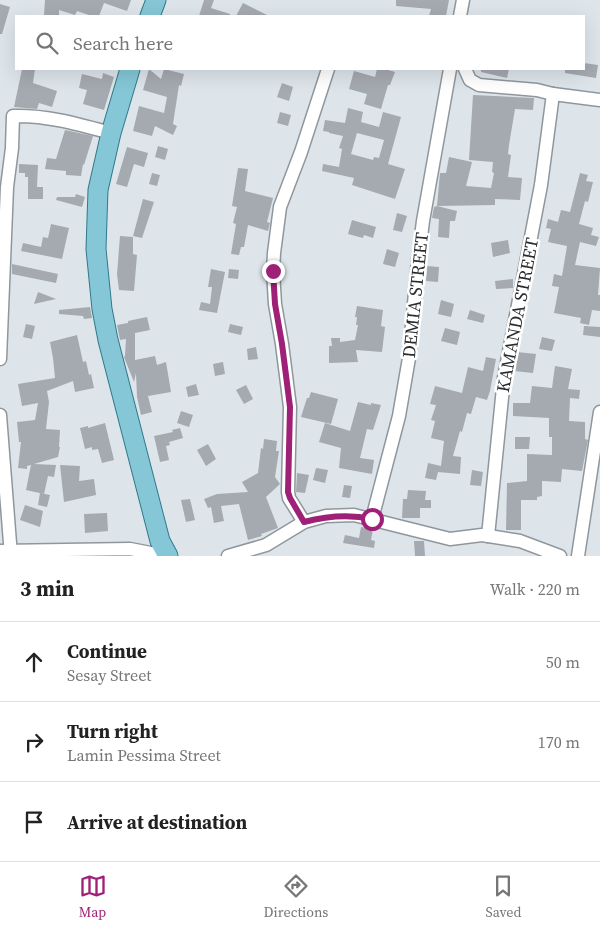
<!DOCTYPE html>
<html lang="en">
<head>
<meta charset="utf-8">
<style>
	:root { --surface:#fff; --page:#f2f2f2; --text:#222; --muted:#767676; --line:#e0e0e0; --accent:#9e2177 }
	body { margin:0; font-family:"Source Serif 4",serif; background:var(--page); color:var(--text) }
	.stop { position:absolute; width:15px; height:15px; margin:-11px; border:4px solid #9e2177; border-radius:50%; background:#fff }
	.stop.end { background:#9e2177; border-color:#fff; box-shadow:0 1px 5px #0008 }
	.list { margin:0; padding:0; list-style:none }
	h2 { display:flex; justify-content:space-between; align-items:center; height:65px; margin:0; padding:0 20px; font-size:21px }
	h2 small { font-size:16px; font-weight:400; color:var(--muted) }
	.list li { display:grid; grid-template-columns:32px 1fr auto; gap:15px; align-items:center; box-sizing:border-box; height:80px; padding:0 20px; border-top:1px solid var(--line) }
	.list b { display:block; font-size:19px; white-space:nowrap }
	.list p { margin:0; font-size:16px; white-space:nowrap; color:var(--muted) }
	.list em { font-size:16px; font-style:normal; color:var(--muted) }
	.icon { flex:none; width:28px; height:28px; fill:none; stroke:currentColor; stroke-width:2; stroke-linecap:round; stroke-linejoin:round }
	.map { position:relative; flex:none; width:600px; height:556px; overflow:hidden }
	.search { position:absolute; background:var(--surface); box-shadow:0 5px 20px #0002; left:15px; right:15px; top:15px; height:55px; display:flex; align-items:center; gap:12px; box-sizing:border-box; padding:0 18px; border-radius:0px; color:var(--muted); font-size:19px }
	.sheet { height:305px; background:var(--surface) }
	nav { display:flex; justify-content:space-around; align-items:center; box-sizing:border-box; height:70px; border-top:1px solid var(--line); background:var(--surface); font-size:14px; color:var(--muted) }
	nav a { display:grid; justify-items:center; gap:2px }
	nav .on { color:var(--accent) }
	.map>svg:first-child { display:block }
	.building { fill:#a5a9b0; fill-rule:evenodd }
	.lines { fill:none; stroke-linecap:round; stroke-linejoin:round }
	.minor-casing { stroke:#90979c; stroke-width:15 }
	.primary-casing { stroke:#30798a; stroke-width:21 }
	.minor { stroke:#fff; stroke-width:12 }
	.primary { stroke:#85c7d7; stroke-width:19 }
	.route { stroke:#9e2177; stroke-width:6 }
	.labels { text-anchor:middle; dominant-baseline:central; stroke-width:5; stroke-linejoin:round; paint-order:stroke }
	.street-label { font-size:18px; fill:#292c2e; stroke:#fff }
</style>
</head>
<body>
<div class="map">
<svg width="600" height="556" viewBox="0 0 600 556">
	<rect width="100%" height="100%" fill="#dde5eb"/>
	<g class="building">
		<polygon points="45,0 131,0 127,11 104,3 99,16 92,16 77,11 75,15 59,10 59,16 44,16"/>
		<polygon points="204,0 214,0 211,8 230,14 230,16 199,16"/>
		<polygon points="396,0 449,0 446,16 429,16 431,9 396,6"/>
		<polygon points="243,3 269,16 236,16"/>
		<polygon points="0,4 10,7 2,34 0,34"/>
		<polygon points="584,63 598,65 596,78 565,73 565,69 584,69"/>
		<polygon points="22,69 35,69 33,83 57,91 52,107 39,103 37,109 14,107"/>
		<polygon points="149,69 161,79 164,69 184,74 181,86 179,85 173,124 177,126 173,135 155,126 152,136 133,131 139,106 164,113 167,97 143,90"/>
		<polygon points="377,69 385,69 395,72 390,85 388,85 381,109 364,104 367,94 349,89 354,71 375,77"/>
		<polygon points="481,69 509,69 507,78 481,72"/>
		<polygon points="103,73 114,77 104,110 83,104 87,90 79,88 82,74 102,79"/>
		<polygon points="282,83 293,87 289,101 277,97"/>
		<polygon points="473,95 534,98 533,110 515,109 509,145 508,154 511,155 508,177 522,178 520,200 495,199 495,205 437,206 440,173 446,173 449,157 472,162 466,186 491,188 494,173 492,172 493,162 469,160"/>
		<path d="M348 108 363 112 361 122 379 127 383 112 401 117 388 164 405 169 395 199 352 185 354 178 322 171 323 164 339 167 342 149 339 148 343 136 329 133V132L323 131 325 120 345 123ZM357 133 384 140 379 158 374 157 373 160 351 154Z"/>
		<polygon points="280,112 291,115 288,126 277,123"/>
		<polygon points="65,130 93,136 84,165 83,164 81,176 66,175 66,171 45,169 47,158 56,159"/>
		<polygon points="158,146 168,149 165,160 155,157"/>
		<polygon points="127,147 148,153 144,167 134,164 127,187 116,184"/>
		<polygon points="19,164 38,165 37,187 43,187 43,199 28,199 28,177 25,177 25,173 19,173"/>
		<polygon points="238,168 248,169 245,191 273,198 267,222 270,223 268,231 248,225 244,247 241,247 239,255 231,254 236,224 233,223 237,207 232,206"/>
		<polygon points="152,173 160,175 157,186 149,184"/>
		<polygon points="580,173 588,175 586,181 593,182 588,202 585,201 579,224 593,228 591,235 599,237 596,246 580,242 575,265 600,268 598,295 600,295 600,311 592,310 589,325 580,323 581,318 554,313 559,287 552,286 554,274 562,276 567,246 548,242 551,229 546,228 548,219 558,222 561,210 570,212"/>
		<polygon points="76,194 85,197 82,207 56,200 57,197 75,197"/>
		<polygon points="143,199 154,202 142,238 133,236"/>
		<polygon points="437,206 457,211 455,221 450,221 449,238 438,237 439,219 432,218 434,207"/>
		<polygon points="397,213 407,216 402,232 393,230"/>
		<polygon points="352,220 376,227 373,238 364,235 363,238 348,234"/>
		<polygon points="51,224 69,228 62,259 21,251 23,243 41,247 43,237 48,238"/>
		<polygon points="120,236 133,237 133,254 137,255 134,291 119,290 117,274"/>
		<polygon points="508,240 510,253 493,257 491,243"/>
		<polygon points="387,249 399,253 395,267 383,264"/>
		<polygon points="12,264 58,274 56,283 12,274"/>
		<polygon points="427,266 439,267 438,282 426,281"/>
		<polygon points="211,269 225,272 217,313 199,310 201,302 210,304 212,287 208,287"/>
		<polygon points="229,269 239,270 238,279 228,278"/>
		<polygon points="513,279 513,288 496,289 495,281"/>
		<polygon points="38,292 56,299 34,304"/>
		<polygon points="441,300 454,304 451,317 438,314"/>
		<polygon points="357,306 383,310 381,326 385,327 382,352 356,350 358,362 329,363 329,346 332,346 331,338 340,338 340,342 355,340 358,325 356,325 357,317 355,317"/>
		<polygon points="90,307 92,318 84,319 83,316 59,314 59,310"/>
		<polygon points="470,310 485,315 483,323 467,319"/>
		<polygon points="147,317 150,330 135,333 135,360 155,356 157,365 166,362 171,392 148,396 152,412 141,415 137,397 136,373 134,382 124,357 125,356 126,339 120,340 117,325 128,323 128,321"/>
		<polygon points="26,324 35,326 32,339 23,337"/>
		<polygon points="230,324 243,327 241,335 228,332"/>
		<polygon points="584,326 600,327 600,337 583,335"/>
		<polygon points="445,328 460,332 457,345 441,341"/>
		<polygon points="77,335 83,362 86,361 89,375 91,374 94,388 75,392 73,381 47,391 49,402 46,429 60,430 59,447 60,447 58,457 34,464 56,465 54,477 48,476 44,494 26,490 31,465 27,466 27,469 18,468 21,442 19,442 17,422 35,420 38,403 22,406 18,384 55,378 53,358 50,342"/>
		<polygon points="542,337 555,340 552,351 539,349"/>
		<polygon points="256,347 258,359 248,360 247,349"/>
		<polygon points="517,352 536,354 533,373 514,371"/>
		<polygon points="486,357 496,359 490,391 487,400 476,397 471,414 467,413 462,432 460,431 453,456 461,457 460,474 438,472 436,480 425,478 428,463 441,466 444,441 431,438 435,421 431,420 436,405 430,404 435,386 462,393 468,367 483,371"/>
		<polygon points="223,362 225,374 215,376 213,364"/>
		<polygon points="555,366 572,369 568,389 580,390 579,399 570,398 569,421 585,422 585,439 588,440 582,471 562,469 561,482 542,481 542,496 537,497 537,500 521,500 521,530 506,530 507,483 527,481 527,454 552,455 552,437 549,437 549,418 513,416 513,403 530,403 532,386 552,388"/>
		<polygon points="196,384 199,395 188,397 186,387"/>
		<polygon points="246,385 253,399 244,404 236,390"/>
		<polygon points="311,392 338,399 331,424 301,417 307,398 309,398"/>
		<polygon points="358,402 371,405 371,403 381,405 373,430 367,429 360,458 374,460 372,474 339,468 341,448 319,442 325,423 350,431"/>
		<polygon points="181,411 193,415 189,427 177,423"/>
		<polygon points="105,423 114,460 102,463 98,449 92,450 92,447 85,449 80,428 88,426 88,428"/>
		<polygon points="180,428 183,438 169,442 170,445 166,446 169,460 160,462 154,436 173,432 172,430"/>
		<polygon points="515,437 530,437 529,449 515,449"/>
		<polygon points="264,439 277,441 276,451 279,451 275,477 280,484 266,497 278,528 261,534 262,536 248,540 239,504 221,506 224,521 214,523 211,507 208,508 204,499 217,494 248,492 242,482 258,473 261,448 263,449"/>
		<polygon points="208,444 216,459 206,466 197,450"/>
		<polygon points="60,465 80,466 79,481 94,479 96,495 64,502"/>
		<polygon points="316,468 328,470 325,483 313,480"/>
		<polygon points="472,470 483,472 481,486 470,485"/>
		<polygon points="297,473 309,475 305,493 296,492"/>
		<polygon points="344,485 352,486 350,498 342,497"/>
		<polygon points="408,490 426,491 425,500 431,500 431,508 420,508 420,518 402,518 403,499 407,499"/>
		<polygon points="40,493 50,495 47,507 38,505"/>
		<polygon points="190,499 195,520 186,522 181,500"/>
		<polygon points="25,505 43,511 40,527 20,520"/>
		<polygon points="107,513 108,531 85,533 84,514"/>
		<polygon points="361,527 373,529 371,540 375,541 374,548 343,543 345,535 359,538"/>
		<polygon points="414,541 424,541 425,556 415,556"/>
	</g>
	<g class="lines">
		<g class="minor-casing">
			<g id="minor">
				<polyline points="460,16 463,0"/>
				<polyline points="465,69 470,80 479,85 537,90 553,94 600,100"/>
				<path d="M0 359 7 187 12 148 13 116C47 115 78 124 111 133"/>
				<polyline points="0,415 11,556"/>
				<polyline points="372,519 399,416 409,358 418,260 423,221 450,69"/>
				<polyline points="304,522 289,498 288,492 290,407 282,344 275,304 273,271 274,253 280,207 301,152 328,69"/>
				<polyline points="488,536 504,378 541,185 553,94"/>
				<polyline points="0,551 130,549 166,556"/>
				<polyline points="228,556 266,545 304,522 326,516 354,515 450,539 482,535 520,541 560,556"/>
				<polyline points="578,556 600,412"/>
			</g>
		</g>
		<g class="primary-casing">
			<g id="primary">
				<polyline points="150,16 156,0"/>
				<polyline points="130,69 111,133 98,190 96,249 102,309 108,340 160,541 168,556"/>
			</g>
		</g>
		<use href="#minor" class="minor"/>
		<use href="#primary" class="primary"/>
	</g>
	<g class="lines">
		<path class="route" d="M273 271 275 304 282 344 290 407 288 492 290 498 304 522C327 516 348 514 372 519"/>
	</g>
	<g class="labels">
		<g class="street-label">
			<text transform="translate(415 295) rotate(-84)">DEMIA STREET</text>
			<text transform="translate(517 315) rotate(-79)">KAMANDA STREET</text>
		</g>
	</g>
</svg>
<div class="stop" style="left:372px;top:519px"></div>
<div class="stop end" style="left:273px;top:271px"></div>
<div class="search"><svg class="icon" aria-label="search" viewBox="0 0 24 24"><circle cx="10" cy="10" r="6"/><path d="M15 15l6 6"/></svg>Search here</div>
</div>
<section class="sheet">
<h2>3 min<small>Walk · 220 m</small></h2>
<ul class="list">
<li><svg class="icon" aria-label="ahead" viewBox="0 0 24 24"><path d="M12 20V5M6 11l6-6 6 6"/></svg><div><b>Continue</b><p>Sesay Street</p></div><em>50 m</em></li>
<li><svg class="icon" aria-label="right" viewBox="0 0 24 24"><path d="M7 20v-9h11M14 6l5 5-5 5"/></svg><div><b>Turn right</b><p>Lamin Pessima Street</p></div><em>170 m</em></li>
<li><svg class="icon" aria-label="arrive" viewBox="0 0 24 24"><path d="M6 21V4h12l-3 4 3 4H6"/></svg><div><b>Arrive at destination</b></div></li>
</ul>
</section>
<nav>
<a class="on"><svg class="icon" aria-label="map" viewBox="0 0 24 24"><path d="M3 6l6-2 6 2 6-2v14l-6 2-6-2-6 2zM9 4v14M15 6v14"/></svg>Map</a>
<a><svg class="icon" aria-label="directions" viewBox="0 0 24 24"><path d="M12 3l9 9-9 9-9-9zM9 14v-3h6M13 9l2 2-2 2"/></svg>Directions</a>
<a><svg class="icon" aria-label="saved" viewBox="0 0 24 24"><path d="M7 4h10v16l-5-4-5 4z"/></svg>Saved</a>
</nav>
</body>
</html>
